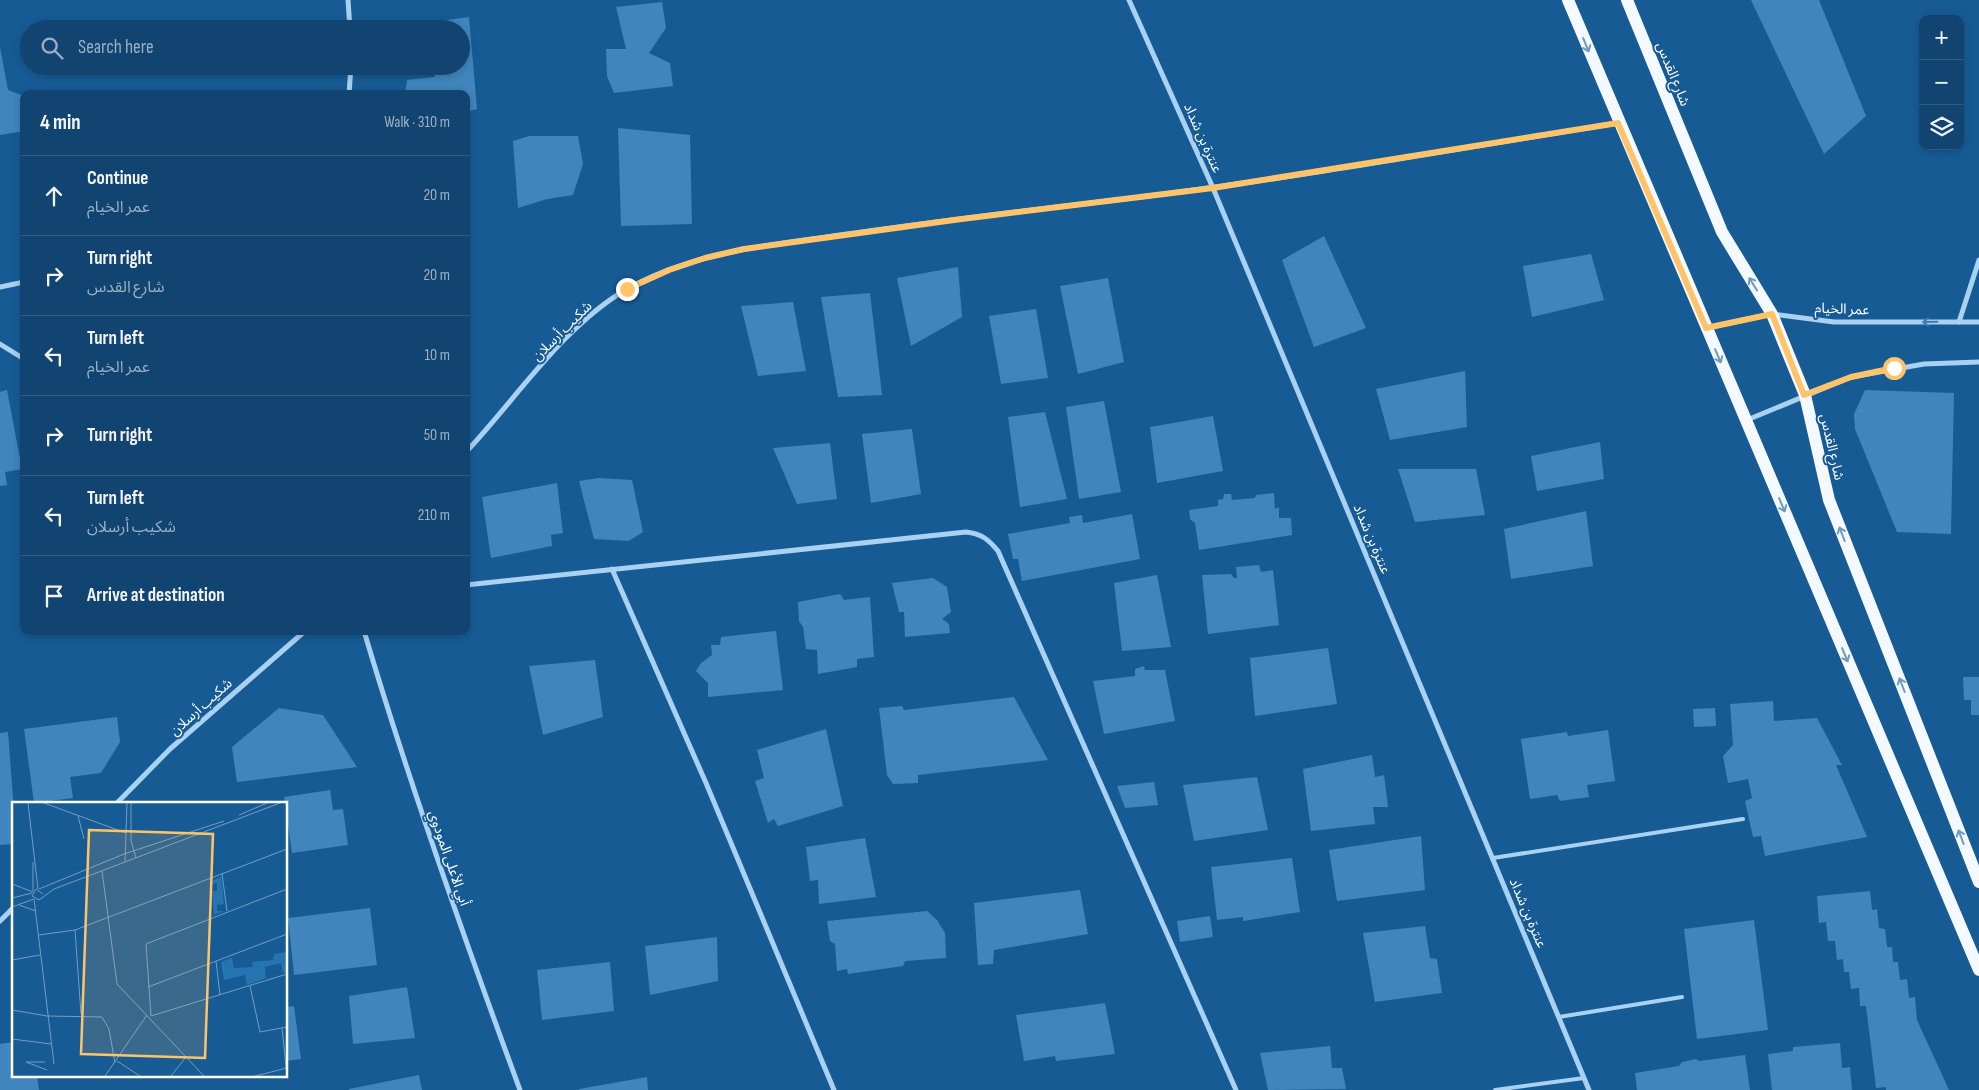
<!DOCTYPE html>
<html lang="en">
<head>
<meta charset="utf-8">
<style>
	:root { --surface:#114470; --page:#1a4b75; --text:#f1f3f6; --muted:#9cb0c3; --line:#305c83 }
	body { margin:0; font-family:"Sofia Sans Condensed","Noto Sans Arabic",sans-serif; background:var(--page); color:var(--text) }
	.controls { position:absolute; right:15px; top:15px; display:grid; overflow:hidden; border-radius:10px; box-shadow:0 2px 8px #0003 }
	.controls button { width:45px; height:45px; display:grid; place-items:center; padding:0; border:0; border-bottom:1px solid var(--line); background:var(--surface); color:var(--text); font:25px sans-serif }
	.stop { position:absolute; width:15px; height:15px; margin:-11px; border:4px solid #ffc469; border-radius:50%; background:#fff }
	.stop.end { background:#ffc469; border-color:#fff; box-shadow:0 1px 5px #0008 }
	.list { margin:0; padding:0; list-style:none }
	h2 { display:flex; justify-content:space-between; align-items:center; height:65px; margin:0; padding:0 20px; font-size:21px }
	h2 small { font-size:16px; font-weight:400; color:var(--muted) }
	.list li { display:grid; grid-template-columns:32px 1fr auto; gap:15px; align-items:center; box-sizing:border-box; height:80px; padding:0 20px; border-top:1px solid var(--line) }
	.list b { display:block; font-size:19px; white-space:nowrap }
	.list p { margin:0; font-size:16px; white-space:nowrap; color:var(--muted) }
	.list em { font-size:16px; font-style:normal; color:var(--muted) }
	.icon { flex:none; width:28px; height:28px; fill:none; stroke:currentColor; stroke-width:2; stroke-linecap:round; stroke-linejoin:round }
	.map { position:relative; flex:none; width:1979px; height:1090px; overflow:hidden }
	.search { position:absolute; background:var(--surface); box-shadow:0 2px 8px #0003; left:20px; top:20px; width:450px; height:55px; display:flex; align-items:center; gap:12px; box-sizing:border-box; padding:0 18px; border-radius:28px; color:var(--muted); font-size:19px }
	.panel { position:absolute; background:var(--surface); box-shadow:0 2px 8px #0003; left:20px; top:90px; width:450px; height:545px; border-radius:10px }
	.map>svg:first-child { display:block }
	.building { fill:#4085bd }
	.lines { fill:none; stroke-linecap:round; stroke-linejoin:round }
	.service { stroke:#a9d1f1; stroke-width:4 }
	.minor { stroke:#a9d1f1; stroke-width:5 }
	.primary { stroke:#f3f9ff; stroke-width:12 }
	.oneway { stroke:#6f9abf }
	.oneway2 { stroke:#437eb1 }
	.route { stroke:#ffc469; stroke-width:6 }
	.labels { text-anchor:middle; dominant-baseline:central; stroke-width:4; stroke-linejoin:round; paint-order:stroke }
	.street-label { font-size:14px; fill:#fff; stroke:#175b95 }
	.inset-road { fill:none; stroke:#749dbf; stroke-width:1 }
	.view { fill:#ffc469; fill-opacity:0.15; stroke:#ffc469; stroke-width:2.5 }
	.inset-edge { fill:none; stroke:#fff; stroke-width:2.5 }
</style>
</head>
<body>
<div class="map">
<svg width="1979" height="1090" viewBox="0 0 1979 1090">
	<rect width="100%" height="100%" fill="#175b95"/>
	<g class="building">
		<polygon points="1751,0 1819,0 1866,116 1824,154"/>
		<polygon points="662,2 666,28 649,53 670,63 673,86 614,93 607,76 606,49 626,49 616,7"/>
		<polygon points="469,17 477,109 466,112 466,94 405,94 407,80 435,77 431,66 461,66 461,29 402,29 402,26"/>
		<polygon points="0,47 8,90 21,95 24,112 24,131 0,135"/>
		<polygon points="618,128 690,135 692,224 621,226"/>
		<polygon points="529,136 578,136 583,164 573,195 547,199 518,208 513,141"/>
		<polygon points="1324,236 1366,328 1314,347 1282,260"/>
		<polygon points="1591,254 1604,300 1532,317 1523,266"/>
		<polygon points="958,267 962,317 911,346 897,278"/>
		<polygon points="1108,278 1124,362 1078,374 1060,286"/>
		<polygon points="870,293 882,395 838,397 821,297"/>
		<polygon points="793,302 806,371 758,376 741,306"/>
		<polygon points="1036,309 1048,378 1001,384 989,316"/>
		<polygon points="1465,371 1467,427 1390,440 1376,389"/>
		<polygon points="7,390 22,469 5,472 7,485 0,486 0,392"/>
		<polygon points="1865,390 1954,393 1951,534 1897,532 1855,429 1854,414"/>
		<polygon points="1104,401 1121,492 1079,499 1066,407"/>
		<polygon points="1045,412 1067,499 1020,507 1008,417"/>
		<polygon points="1213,416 1223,471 1157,483 1150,427"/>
		<polygon points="912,429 921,494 871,503 862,434"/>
		<polygon points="1600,442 1604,479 1537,491 1531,456"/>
		<polygon points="830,443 837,499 797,504 773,448"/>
		<polygon points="1398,469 1476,469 1485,515 1415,522"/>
		<polygon points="599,478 632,480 643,532 629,541 594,539 579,481"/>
		<polygon points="557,483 563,533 551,535 552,546 491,558 482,497"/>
		<polygon points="1274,493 1275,509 1279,507 1279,518 1291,518 1292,535 1199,550 1195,523 1190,519 1189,510 1218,506 1218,500 1223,499 1224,494 1231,494 1232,500 1255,498 1256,495"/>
		<polygon points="1586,511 1593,566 1511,579 1504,529"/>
		<polygon points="1132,514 1140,559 1022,581 1018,559 1013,559 1008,534 1070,523 1069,517 1082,515 1083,523"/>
		<polygon points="1259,565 1261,572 1273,570 1279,625 1208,634 1202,575 1231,574 1234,578 1237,578 1236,567"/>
		<polygon points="1157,575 1171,647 1122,651 1114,583"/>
		<polygon points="933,578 947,587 951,612 942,619 949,624 950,633 905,637 904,612 899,612 892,583"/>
		<polygon points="840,594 844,600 870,597 874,657 857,659 857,667 818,674 817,650 806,649 803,627 799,621 798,602"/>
		<polygon points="776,631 783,690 708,697 708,683 696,671 701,663 712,655 711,645 720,645 721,637"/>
		<polygon points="1328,648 1337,704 1255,716 1250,658"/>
		<polygon points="595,660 603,717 543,735 529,666"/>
		<polygon points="1144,666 1145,670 1165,670 1175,721 1104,734 1093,681 1135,676 1135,669"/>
		<polygon points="1963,677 1979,677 1979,715 1971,715 1971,700 1964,700"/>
		<polygon points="1014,697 1048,760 918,775 918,783 893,784 887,775 879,708 902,706 904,710"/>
		<polygon points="1773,701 1774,721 1817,718 1842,765 1836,765 1867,837 1765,856 1761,836 1753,837 1745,801 1752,798 1748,779 1728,783 1723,756 1733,745 1730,704"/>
		<polygon points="279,708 323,715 357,767 237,782 232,747"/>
		<polygon points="1715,708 1716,726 1694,727 1693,709"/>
		<polygon points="117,717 120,742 101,773 70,777 73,798 34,803 24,729"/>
		<polygon points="826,729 843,806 778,826 774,819 768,823 755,781 764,778 757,750"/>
		<polygon points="1608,730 1615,781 1587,785 1589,797 1560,801 1557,795 1530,799 1521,739 1567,732 1568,736"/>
		<polygon points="8,732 14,810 14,844 0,845 0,733"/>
		<polygon points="1372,755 1375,777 1384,775 1388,807 1373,807 1375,824 1311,831 1303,769"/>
		<polygon points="1257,777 1268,830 1194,841 1183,785"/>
		<polygon points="1154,782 1158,805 1125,808 1117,786"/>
		<polygon points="330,790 333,810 343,809 348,845 292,853 284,797"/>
		<polygon points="1421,836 1425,890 1337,901 1329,850"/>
		<polygon points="865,838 876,897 819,904 818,880 810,881 806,847"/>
		<polygon points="1292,858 1300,912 1243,921 1243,917 1217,920 1211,867"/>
		<polygon points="1080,890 1088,934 994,950 993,964 978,965 974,903"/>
		<polygon points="1870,891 1872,910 1877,909 1879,928 1885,929 1887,947 1892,947 1893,962 1898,962 1900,980 1907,979 1909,998 1915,997 1917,1020 1949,1090 1886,1090 1886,1087 1876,1088 1866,1006 1860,1006 1859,988 1851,989 1849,972 1844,972 1843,959 1837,960 1835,941 1828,941 1826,922 1819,923 1817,896"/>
		<polygon points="370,908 377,965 294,975 288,918"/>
		<polygon points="927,911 937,920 945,933 946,958 905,961 903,966 848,974 847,969 837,971 835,944 830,941 827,921"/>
		<polygon points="1210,916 1213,937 1180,942 1177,921"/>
		<polygon points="1754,920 1768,1030 1697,1039 1684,929"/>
		<polygon points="1425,926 1430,958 1437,959 1442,993 1375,1002 1363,933"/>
		<polygon points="717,937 718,981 650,995 645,946"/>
		<polygon points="610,962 614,1011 542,1020 537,970"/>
		<polygon points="407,987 415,1038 353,1044 349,996"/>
		<polygon points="1105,1003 1115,1054 1056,1061 1055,1056 1024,1061 1016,1015"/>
		<polygon points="294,1006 301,1059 286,1061 286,1007"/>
		<polygon points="14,1042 14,1076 37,1076 39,1090 0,1090 0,1044"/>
		<polygon points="1840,1043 1842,1068 1850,1067 1852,1090 1772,1090 1768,1054 1793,1051 1793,1047"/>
		<polygon points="1330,1046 1332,1068 1342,1068 1346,1089 1268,1090 1260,1053"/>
		<polygon points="1745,1055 1750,1090 1637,1090 1635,1073 1679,1066 1682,1062 1696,1059 1699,1061"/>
		<polygon points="419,1075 422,1090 349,1090 349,1089"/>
		<polygon points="647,1077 648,1090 579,1090 579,1089"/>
	</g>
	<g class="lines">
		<g class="service">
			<polyline points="1493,858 1743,819"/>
			<polyline points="1559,1017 1682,997"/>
			<polyline points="1495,1090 1584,1078"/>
		</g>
		<g class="minor">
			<polyline points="348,0 350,29"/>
			<polyline points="1129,0 1213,188 1589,1090"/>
			<polyline points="349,94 351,66"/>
			<polyline points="0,287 24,282"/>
			<polyline points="1959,322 1979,260"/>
			<polyline points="1706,328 1772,314 1834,322 1979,322"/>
			<polyline points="0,344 24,359"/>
			<polyline points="1747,420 1851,377 1924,364 1979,362"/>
			<path d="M466 452C516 399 563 326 627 289 697 250 778 244 855 233 947 220 1040 209 1133 198 1295 178 1457 149 1618 123"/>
			<polyline points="612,569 706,783 834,1090"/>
			<path d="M466 585 966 532C982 534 988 539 998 551L1236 1090"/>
			<path d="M364 631C410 786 464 938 520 1090"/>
			<polyline points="116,804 170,749 305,631"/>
			<polyline points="0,921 14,907"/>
		</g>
		<g class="primary">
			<polyline points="1568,0 1979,970"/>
			<polyline points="1627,0 1722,232 1772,314 1805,395 1829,500 1979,882"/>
		</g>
	</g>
	<defs><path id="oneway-shaft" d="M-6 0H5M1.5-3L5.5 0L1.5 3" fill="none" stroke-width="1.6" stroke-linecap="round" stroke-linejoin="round" transform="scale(1.25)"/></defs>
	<g class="oneway">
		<use href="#oneway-shaft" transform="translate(1586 45) rotate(68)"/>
		<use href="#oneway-shaft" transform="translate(1753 284) rotate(-122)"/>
		<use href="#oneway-shaft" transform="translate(1718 356) rotate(67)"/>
		<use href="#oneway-shaft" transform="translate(1782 505) rotate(67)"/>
		<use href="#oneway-shaft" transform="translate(1842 534) rotate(-111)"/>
		<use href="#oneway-shaft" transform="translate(1845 655) rotate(67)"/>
		<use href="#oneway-shaft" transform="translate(1902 685) rotate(-111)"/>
		<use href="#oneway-shaft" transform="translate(1961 837) rotate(-111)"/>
	</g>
	<use class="oneway2" href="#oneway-shaft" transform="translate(1930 322) rotate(179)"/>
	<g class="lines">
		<polyline class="route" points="627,289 669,270 705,258 744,249 954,220 1213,188 1618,123 1706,328 1772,314 1804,395 1851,377 1894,368"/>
	</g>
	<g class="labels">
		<g class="street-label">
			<text transform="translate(1673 74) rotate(68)">شارع القدس</text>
			<text transform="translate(1203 138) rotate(66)">عنترة بن شداد</text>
			<text transform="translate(1842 309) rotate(2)">عمر الخيام</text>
			<text transform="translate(562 331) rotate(-45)">شكيب أرسلان</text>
			<text transform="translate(1832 447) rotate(77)">شارع القدس</text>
			<text transform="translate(1372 539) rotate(67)">عنترة بن شداد</text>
			<text transform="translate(201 707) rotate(-42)">شكيب أرسلان</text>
			<text transform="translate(449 858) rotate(71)">أبي الأعلى المودوي</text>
			<text transform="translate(1528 913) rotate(67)">عنترة بن شداد</text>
		</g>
	</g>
	<g transform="translate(12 802)">
		<rect width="275" height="275" fill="#175b95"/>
		<path d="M209 75 212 102 205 103V109H212L202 113 200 89H205V81L199 82V79ZM274 150 275 170 271 171 269 161 253 165 254 176 235 183 233 173 212 178 209 160 220 156 222 166 241 165 240 160 261 158 262 152Z" fill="#2774b2"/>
		<path class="inset-road" d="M16 1 26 87M32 1 114 31M119 1V39L124 56M227 13 255 1M66 14 72 37M21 60V89M113 60 115 1M90 69 105 182 192 274M210 72 215 109M0 82 21 90M27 87 112 52 212 19M31 92 24 87 20 94 27 98 42 87 268 1M0 96 20 91M22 97 42 262M7 103 24 109M0 105 22 97M63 128 69 212M27 133 63 128 275 47M0 158 28 153M204 159 208 193M238 184 248 230 275 225M136 185 275 132M0 208 35 214 90 215 97 227 103 261M139 214 134 142 275 87M139 214 275 172M270 226 275 274M0 237 39 242M105 259 128 274M33 260H14L35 268M93 274 135 213M159 274 174 255M243 274 275 266"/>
		<path class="view" d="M77 28 201 32 193 256 69 252Z"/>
		<rect width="275" height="275" class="inset-edge"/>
	</g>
</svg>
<div class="controls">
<button>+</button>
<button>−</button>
<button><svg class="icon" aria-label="layers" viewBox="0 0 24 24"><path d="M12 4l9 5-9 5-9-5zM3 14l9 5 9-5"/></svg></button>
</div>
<div class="stop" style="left:1894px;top:368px"></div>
<div class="stop end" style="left:627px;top:289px"></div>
<div class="search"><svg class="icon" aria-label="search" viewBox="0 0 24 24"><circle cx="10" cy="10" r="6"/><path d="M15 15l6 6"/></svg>Search here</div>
<section class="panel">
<h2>4 min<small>Walk · 310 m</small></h2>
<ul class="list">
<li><svg class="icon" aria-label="ahead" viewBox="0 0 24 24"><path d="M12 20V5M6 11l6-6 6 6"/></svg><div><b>Continue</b><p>عمر الخيام</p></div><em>20 m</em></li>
<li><svg class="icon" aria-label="right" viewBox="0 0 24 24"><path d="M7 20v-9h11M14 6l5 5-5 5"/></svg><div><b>Turn right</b><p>شارع القدس</p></div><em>20 m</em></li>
<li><svg class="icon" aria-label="left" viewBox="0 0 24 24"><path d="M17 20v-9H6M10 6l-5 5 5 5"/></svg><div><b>Turn left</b><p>عمر الخيام</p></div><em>10 m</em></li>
<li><svg class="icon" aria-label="right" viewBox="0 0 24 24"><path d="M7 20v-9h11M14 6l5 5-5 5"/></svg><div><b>Turn right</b></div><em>50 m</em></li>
<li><svg class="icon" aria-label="left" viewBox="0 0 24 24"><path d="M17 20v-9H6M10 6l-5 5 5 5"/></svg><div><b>Turn left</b><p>شكيب أرسلان</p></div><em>210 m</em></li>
<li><svg class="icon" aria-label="arrive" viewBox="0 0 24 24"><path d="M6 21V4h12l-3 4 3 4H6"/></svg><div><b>Arrive at destination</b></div></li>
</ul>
</section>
</div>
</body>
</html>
